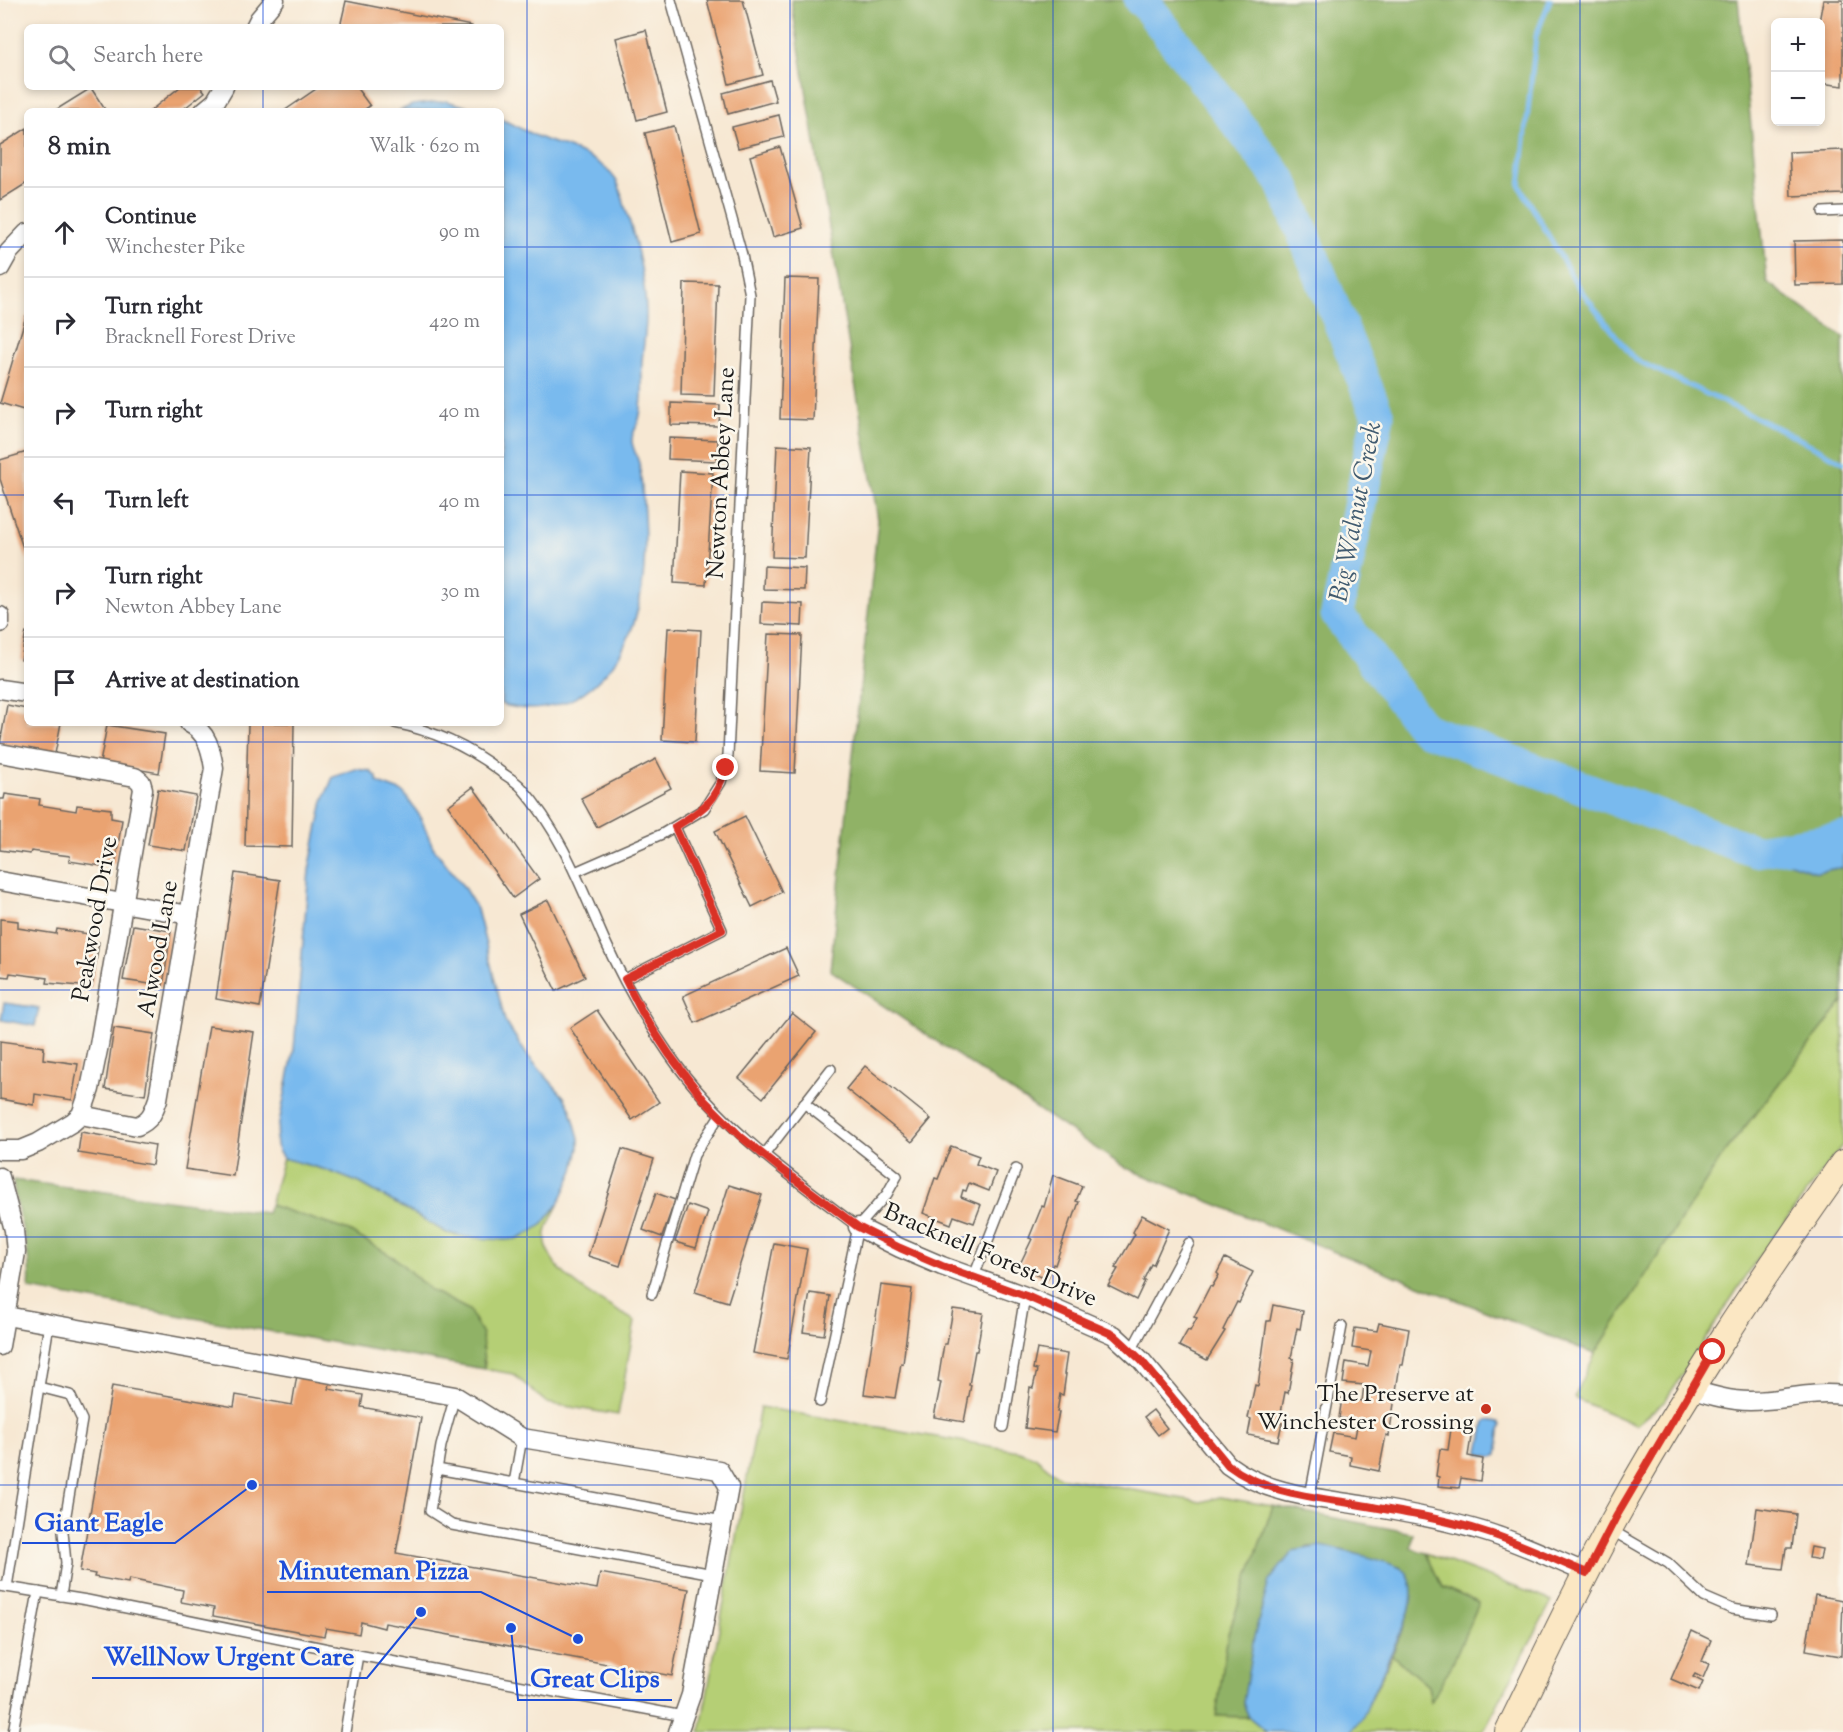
<!DOCTYPE html>
<html lang="en">
<head>
<meta charset="utf-8">
<style>
	:root { --surface:#fff; --page:#f7f7f7; --text:#2b2b33; --muted:#7c7c81; --line:#e1e1e2 }
	body { margin:0; font-family:"Sorts Mill Goudy",serif; background:var(--page); color:var(--text) }
	.controls { position:absolute; right:18px; top:18px; display:grid; overflow:hidden; border-radius:9px; box-shadow:0 3px 9px #0003 }
	.controls button { width:54px; height:54px; display:grid; place-items:center; padding:0; border:0; border-bottom:2px solid var(--line); background:var(--surface); color:var(--text); font:30px sans-serif }
	.stop { position:absolute; width:18px; height:18px; margin:-14px; border:4px solid #d93025; border-radius:50%; background:#fff }
	.stop.end { background:#d93025; border-color:#fff; box-shadow:0 2px 6px #0008 }
	.list { margin:0; padding:0; list-style:none }
	h2 { display:flex; justify-content:space-between; align-items:center; height:78px; margin:0; padding:0 24px; font-size:26px }
	h2 small { font-size:20px; font-weight:400; color:var(--muted) }
	.list li { display:grid; grid-template-columns:39px 1fr auto; gap:18px; align-items:center; box-sizing:border-box; height:90px; padding:0 24px; border-top:2px solid var(--line) }
	.list b { display:block; font-size:22px; white-space:nowrap }
	.list p { margin:0; font-size:20px; white-space:nowrap; color:var(--muted) }
	.list em { font-size:20px; font-style:normal; color:var(--muted) }
	.icon { flex:none; width:33px; height:33px; fill:none; stroke:currentColor; stroke-width:2; stroke-linecap:round; stroke-linejoin:round }
	.map { position:relative; flex:none; width:1843px; height:1732px; overflow:hidden }
	.search { position:absolute; background:var(--surface); box-shadow:0 3px 9px #0003; left:24px; top:24px; width:480px; height:66px; display:flex; align-items:center; gap:15px; box-sizing:border-box; padding:0 21px; border-radius:9px; color:var(--muted); font-size:22px }
	.panel { position:absolute; background:var(--surface); box-shadow:0 3px 9px #0003; left:24px; top:108px; width:480px; height:618px; border-radius:9px }
	.map>svg:first-child { display:block }
	.green { fill:#b5cf75; stroke:#687648; stroke-width:1.5 }
	.forest { fill:#90b266; stroke:#566741; stroke-width:1.5 }
	.water { fill:#79baee; stroke:#4a6b85; stroke-width:1.5 }
	.lines { fill:none; stroke-linecap:round; stroke-linejoin:round }
	.stream { stroke:#79baee; stroke-width:5 }
	.river { stroke:#79baee; stroke-width:33 }
	.building { fill:#eaa371 }
	.service-casing { stroke:#69635c; stroke-width:12 }
	.minor-casing { stroke:#69635c; stroke-width:21 }
	.secondary-casing { stroke:#69635c; stroke-width:28 }
	.service { stroke:#fff; stroke-width:9 }
	.minor { stroke:#fff; stroke-width:18 }
	.secondary { stroke:#fbe7c3; stroke-width:26 }
	.route { stroke:#d93025; stroke-width:8 }
	.grid { fill:none; stroke:#1d4ed8; stroke-width:1.5; stroke-opacity:0.55 }
	.poi-dot { fill:#c8321e; stroke:#fbf7ec; stroke-width:2 }
	.labels { text-anchor:middle; dominant-baseline:central; stroke-width:5; stroke-linejoin:round; paint-order:stroke }
	.street-label { font-size:24px; fill:#1c1c1c; stroke:#fbf7ec }
	.poi-label { font-size:24px; fill:#1c1c1c; stroke:#fbf7ec; text-anchor:end }
	.water-label { font-size:26px; font-style:italic; fill:#415b70; stroke:#fbf7ec }
	.leader { fill:none; stroke:#1d4ed8; stroke-width:2 }
	.callout-dot { fill:#1d4ed8; stroke:#fbf7ec; stroke-width:2 }
	.callout-label { font-size:26px; text-anchor:middle; font-weight:bold; fill:#1d4ed8; stroke:#fbf7ec; stroke-width:5; stroke-linejoin:round; paint-order:stroke }
</style>
</head>
<body>
<div class="map">
<svg width="1843" height="1732" viewBox="0 0 1843 1732">
	<rect width="100%" height="100%" fill="#fbf7ec"/>
	<filter id="ink" filterUnits="userSpaceOnUse"><feTurbulence type="fractalNoise" baseFrequency=".0167" numOctaves="2"/><feDisplacementMap in="SourceGraphic" scale="12" xChannelSelector="R" yChannelSelector="G"/><feConvolveMatrix kernelMatrix="1 2 1 2 8 2 1 2 1" color-interpolation-filters="sRGB"/></filter>
	<filter id="wash" filterUnits="userSpaceOnUse"><feTurbulence type="fractalNoise" baseFrequency=".008" numOctaves="4" result="noise"/><feDisplacementMap in="SourceGraphic" scale="24" xChannelSelector="R" yChannelSelector="G"/><feGaussianBlur stdDeviation="1.35" result="paint"/><feColorMatrix in="noise" values="0 0 0 0 0 0 0 0 0 0 0 0 0 0 0 0 0 1.4 0 .05"/><feComposite in="paint" operator="in"/></filter>
	<g filter="url(#wash)">
		<rect width="100%" height="100%" fill="#f7e8d3"/>
		<g class="green">
			<polygon points="1843,1002 1843,1144 1755,1262 1665,1401 1636,1425 1574,1398 1595,1354 1623,1308 1722,1156"/>
			<path d="M283 1158 326 1170 360 1183 447 1233 455 1235 505 1240 543 1224 559 1203C555 1212 548 1223 546 1233 540 1272 607 1304 635 1321L618 1415 547 1403 513 1374 484 1369 485 1362 469 1310 430 1290 395 1258 270 1205Z"/>
			<polygon points="760,1407 1019,1451 1035,1457 1059,1477 1201,1502 1220,1497 1273,1506 1228,1634 1217,1716 1249,1717 1267,1732 700,1732"/>
			<polygon points="1426,1553 1552,1601 1483,1732 1350,1732 1362,1718 1392,1655 1428,1686 1431,1701 1451,1666 1479,1603 1442,1587"/>
		</g>
		<g class="forest">
			<polygon points="791,0 1738,0 1767,282 1843,337 1843,824 1757,850 1817,872 1843,867 1843,1002 1722,1156 1595,1354 1347,1257 1124,1167 830,970 878,520"/>
			<path d="M13 1180 267 1213 270 1205 349 1231 395 1258 430 1290 469 1310 482 1334 484 1369 29 1289C33 1250 16 1217 13 1180Z"/>
			<path d="M1273 1506 1413 1533 1411 1548 1426 1553 1442 1587 1479 1603 1451 1666 1431 1702 1428 1686 1392 1655 1409 1613 1402 1568C1371 1559 1339 1545 1306 1547L1261 1610 1243 1703 1249 1717 1216 1716 1228 1634Z"/>
		</g>
		<g class="water">
			<polygon points="447,101 481,111 399,111 412,105"/>
			<path d="M501 119C514 125 525 131 538 137 565 148 598 154 616 180 621 188 623 201 626 210 637 244 646 280 646 317 646 332 643 347 642 362 641 374 643 386 642 398 641 406 641 417 637 425 635 431 631 434 632 442 633 450 639 459 640 468 648 544 655 644 583 693 560 709 527 713 501 704Z"/>
			<polygon points="356,769 370,771 377,777 377,781 381,784 403,792 420,816 433,847 463,886 477,909 505,1021 527,1055 564,1097 571,1110 579,1138 579,1148 574,1170 559,1203 543,1224 531,1232 516,1239 505,1240 466,1237 447,1233 360,1183 326,1170 283,1158 278,1151 276,1138 294,1049 309,870 323,801 333,777"/>
			<polygon points="1843,824 1843,867 1817,872 1755,851"/>
			<polygon points="4,1003 39,1008 35,1026 1,1020"/>
			<polygon points="1487,1420 1499,1422 1501,1425 1497,1455 1493,1457 1480,1454 1479,1451 1485,1422"/>
			<path d="M1321 1546C1337 1549 1397 1562 1406 1572 1415 1583 1412 1601 1409 1613L1362 1718 1350 1732H1267L1249 1717 1243 1703 1254 1637 1269 1581 1293 1551Z"/>
		</g>
		<g class="lines">
			<polyline class="stream" points="1550,0 1536,36 1520,186 1577,285 1634,359 1790,434 1843,462"/>
			<polyline class="river" points="1140,0 1144,2 1282,182 1378,416 1337,614 1424,729 1755,851 1843,838"/>
		</g>
		<g id="blocks">
			<g class="building">
				<polygon points="707,0 743,0 763,75 729,84"/>
				<polygon points="1823,0 1843,0 1843,86 1820,83 1819,22"/>
				<polygon points="346,1 472,26 472,27 340,27"/>
				<polygon points="646,30 667,112 637,120 616,38"/>
				<polygon points="770,80 776,101 728,114 723,93"/>
				<polygon points="180,87 201,87 205,92 181,111 150,111"/>
				<polygon points="319,87 356,87 370,106 362,111 284,111"/>
				<polygon points="91,88 106,111 54,111"/>
				<polygon points="779,115 784,137 738,148 732,127"/>
				<polygon points="674,126 701,234 672,242 645,133"/>
				<polygon points="27,128 27,183 0,200 0,145"/>
				<polygon points="780,147 803,228 773,237 750,156"/>
				<polygon points="1843,150 1843,194 1791,196 1789,152"/>
				<polygon points="1843,240 1843,284 1795,285 1794,241"/>
				<polygon points="785,278 819,279 813,420 780,419"/>
				<polygon points="684,283 718,284 714,396 681,395"/>
				<polygon points="26,316 27,316 27,411 0,403"/>
				<polygon points="671,403 720,405 719,426 671,425"/>
				<polygon points="669,438 718,440 717,461 668,459"/>
				<polygon points="777,445 811,447 805,558 772,557"/>
				<polygon points="27,452 27,560 0,479 0,460"/>
				<polygon points="680,471 713,473 706,585 674,583"/>
				<polygon points="764,566 805,568 804,590 763,589"/>
				<polygon points="762,602 803,604 802,626 761,624"/>
				<polygon points="668,628 701,630 695,742 662,740"/>
				<polygon points="26,632 27,632 27,661 21,660"/>
				<polygon points="768,634 802,635 795,773 760,771"/>
				<polygon points="7,705 27,709 27,723 61,723 55,754 0,744"/>
				<polygon points="248,723 294,723 292,847 245,846"/>
				<polygon points="107,725 165,734 159,773 100,763"/>
				<polygon points="656,759 671,788 597,827 581,798"/>
				<polygon points="473,787 539,879 513,898 448,806"/>
				<polygon points="158,789 196,796 186,851 148,845"/>
				<polygon points="5,794 40,799 39,805 76,811 77,805 111,809 111,818 122,820 115,864 102,862 101,866 69,861 70,856 31,851 30,854 0,850 0,799 4,799"/>
				<polygon points="745,816 782,892 752,907 715,831"/>
				<polygon points="235,873 280,880 260,1007 216,999"/>
				<polygon points="548,900 585,977 556,991 519,914"/>
				<polygon points="0,919 18,921 18,928 56,934 57,929 89,934 88,940 99,942 92,987 47,983 48,978 10,973 9,977 0,976"/>
				<polygon points="133,925 171,931 163,986 123,980"/>
				<polygon points="786,948 799,976 695,1023 683,996"/>
				<polygon points="597,1010 659,1102 632,1120 570,1028"/>
				<polygon points="792,1013 816,1032 763,1098 739,1078"/>
				<polygon points="209,1026 254,1032 233,1176 185,1169"/>
				<polygon points="114,1028 154,1034 145,1095 105,1089"/>
				<polygon points="0,1041 44,1047 43,1059 78,1064 72,1100 35,1094 34,1105 0,1099"/>
				<polygon points="865,1066 931,1119 912,1142 846,1089"/>
				<polygon points="81,1132 155,1145 152,1165 78,1153"/>
				<polygon points="951,1146 979,1156 976,1164 996,1172 989,1191 969,1183 966,1191 963,1190 961,1197 981,1205 974,1223 954,1216 951,1224 923,1213 935,1178 938,1179"/>
				<polygon points="622,1149 654,1159 620,1266 588,1256"/>
				<polygon points="1053,1175 1082,1186 1076,1201 1079,1202 1073,1219 1071,1218 1055,1265 1053,1264 1047,1279 1018,1268 1032,1239 1029,1238 1042,1206 1044,1207"/>
				<polygon points="729,1185 762,1195 728,1302 695,1292"/>
				<polygon points="656,1193 675,1200 662,1237 643,1230"/>
				<polygon points="688,1205 708,1212 696,1248 675,1242"/>
				<polygon points="1142,1215 1169,1229 1153,1265 1151,1264 1143,1281 1145,1281 1136,1300 1108,1286 1118,1269 1115,1268 1135,1234 1133,1232"/>
				<polygon points="774,1243 807,1249 787,1359 753,1353"/>
				<polygon points="1225,1258 1253,1272 1246,1286 1247,1287 1239,1303 1237,1302 1223,1330 1225,1331 1207,1360 1179,1346 1188,1330 1190,1331 1197,1318 1194,1317 1210,1286 1212,1287 1219,1275 1217,1273"/>
				<polygon points="881,1285 912,1289 903,1364 901,1363 895,1398 864,1394"/>
				<polygon points="810,1293 830,1296 824,1335 803,1332"/>
				<polygon points="1273,1305 1303,1311 1300,1329 1297,1328 1291,1358 1294,1359 1288,1393 1285,1392 1279,1423 1282,1423 1278,1441 1248,1435 1251,1419 1248,1418 1255,1385 1258,1386 1267,1321 1270,1321"/>
				<polygon points="953,1309 983,1313 977,1351 975,1351 969,1385 971,1385 964,1422 934,1417 941,1382 938,1381 944,1344 947,1344"/>
				<polygon points="1379,1323 1409,1329 1403,1365 1400,1365 1389,1436 1386,1435 1379,1471 1350,1465 1351,1456 1329,1452 1333,1433 1355,1437 1358,1421 1339,1418 1342,1398 1362,1401 1364,1385 1343,1383 1346,1362 1368,1366 1371,1351 1352,1348 1355,1328 1377,1331"/>
				<polygon points="1037,1349 1067,1354 1064,1374 1066,1374 1063,1395 1060,1394 1057,1412 1059,1412 1055,1432 1025,1428 1030,1387 1033,1388 1037,1370 1033,1369"/>
				<polygon points="298,1369 331,1375 329,1389 363,1395 361,1407 421,1418 396,1553 597,1589 600,1573 689,1589 672,1676 385,1623 384,1628 361,1622 359,1634 326,1628 324,1636 213,1616 214,1608 181,1602 183,1590 129,1579 128,1583 94,1577 95,1574 80,1571 112,1386 234,1407 236,1395 292,1405"/>
				<polygon points="1153,1410 1167,1428 1158,1435 1144,1417"/>
				<polygon points="1451,1429 1472,1431 1468,1456 1483,1459 1480,1481 1461,1478 1459,1488 1438,1486 1439,1477 1436,1476 1440,1449 1448,1450"/>
				<polygon points="1757,1508 1796,1514 1792,1548 1786,1548 1783,1569 1749,1565"/>
				<polygon points="1811,1547 1822,1549 1820,1560 1809,1558"/>
				<polygon points="1815,1595 1843,1600 1841,1656 1806,1650"/>
				<polygon points="1692,1631 1711,1640 1702,1661 1709,1664 1703,1678 1695,1674 1693,1677 1703,1682 1699,1691 1671,1679"/>
			</g>
		</g>
	</g>
	<g filter="url(#ink)">
		<use href="#blocks" fill-opacity="0" stroke="#69635c" stroke-width="1.5"/>
		<g class="lines">
			<g class="service-casing">
				<g id="service">
					<polyline points="1823,212 1843,211"/>
					<path d="M395 723C435 731 469 747 501 772 508 777 517 782 522 788 561 832 581 887 604 939 622 979 644 1018 669 1054 719 1126 789 1175 858 1227"/>
					<polyline points="575,872 662,834 704,809 721,782 728,755 750,295 742,255 671,0"/>
					<polyline points="625,979 722,930 675,827"/>
					<polyline points="804,1103 897,1176 887,1194 858,1227 820,1402"/>
					<polyline points="764,1155 831,1069"/>
					<polyline points="974,1276 1016,1169"/>
					<polyline points="652,1294 694,1155 720,1115"/>
					<polyline points="1131,1351 1189,1243"/>
					<polyline points="39,1387 70,1395 82,1420 63,1532 66,1563 61,1596"/>
					<polyline points="455,1396 441,1446 430,1511 452,1525 713,1574"/>
					<polyline points="1003,1427 1025,1296"/>
					<polyline points="437,1469 723,1521"/>
					<polyline points="514,1483 522,1438"/>
					<polyline points="1310,1496 1342,1326"/>
					<polyline points="1611,1530 1668,1563 1704,1597 1732,1609 1771,1615"/>
					<polyline points="0,1586 87,1600 358,1655 683,1716"/>
					<polyline points="7,1587 49,1324"/>
					<polyline points="13,1732 38,1592"/>
					<polyline points="345,1732 358,1655"/>
				</g>
			</g>
			<g class="minor-casing">
				<g id="minor">
					<polyline points="255,27 259,19 275,0"/>
					<polyline points="204,111 215,102 224,87"/>
					<polyline points="0,268 9,252 27,233"/>
					<polyline points="0,616 0,623"/>
					<polyline points="0,689 27,693"/>
					<polyline points="0,753 135,777 141,782 143,789 99,1045 90,1089 81,1115 73,1122 38,1143 21,1150 0,1150"/>
					<polyline points="0,881 189,915"/>
					<path d="M81 1115 137 1126C151 1120 153 1113 158 1099L214 768C211 749 207 732 189 723"/>
					<polyline points="0,1177 14,1230 16,1252 0,1346"/>
					<path d="M858 1227 900 1248 942 1266 1025 1296 1114 1335 1141 1360 1228 1465C1268 1495 1318 1498 1366 1506 1403 1512 1445 1520 1482 1531 1517 1541 1553 1559 1587 1573"/>
					<polyline points="6,1316 455,1396 522,1438 719,1470 729,1487 691,1695 678,1732"/>
					<path d="M1690 1389C1710 1395 1729 1401 1750 1401 1783 1401 1809 1391 1843 1395"/>
				</g>
			</g>
			<g class="secondary-casing">
				<path id="secondary" d="M1508 1732C1543 1661 1576 1589 1614 1520 1682 1396 1761 1279 1843 1163"/>
			</g>
			<use href="#service" class="service"/>
			<use href="#minor" class="minor"/>
			<use href="#secondary" class="secondary"/>
		</g>
	</g>
	<g class="lines" filter="url(#ink)">
		<path class="route" d="M726 768C715 802 704 809 675 827L722 930 625 979 643 1014 669 1054 704 1100 740 1136 777 1166 858 1227 900 1248 942 1266 1026 1296 1114 1335 1141 1360 1228 1465C1266 1494 1315 1497 1361 1505 1400 1512 1444 1519 1482 1531 1516 1541 1553 1559 1587 1573L1616 1517 1713 1352"/>
	</g>
	<path class="grid" d="M263 0V27M527 0V1732M790 0V1732M1053 0V1732M1316 0V1732M1580 0V1732M263 87V111M0 247H27M501 247H1843M0 495H27M501 495H1843M263 723V1732M0 742H1843M0 990H1843M0 1237H1843M0 1485H1843"/>
	<circle class="poi-dot" cx="1486" cy="1409" r="6"/>
	<g class="labels">
		<g class="street-label">
			<text transform="translate(722 473) rotate(-87)">Newton Abbey Lane</text>
			<text transform="translate(96 919) rotate(-80)">Peakwood Drive</text>
			<text transform="translate(159 949) rotate(-80)">Alwood Lane</text>
			<text transform="translate(990 1256) rotate(23)">Bracknell Forest Drive</text>
		</g>
		<g class="poi-label">
			<text x="1474" y="1395">The Preserve at<tspan x="1474" dy="28">Winchester Crossing</tspan></text>
		</g>
		<g class="water-label">
			<text transform="translate(1357 512) rotate(-79)">Big Walnut Creek</text>
		</g>
	</g>
	<path class="leader" d="M252 1485L175 1543H22M578 1639L481 1592H267M421 1612L367 1678H92M511 1628L518 1700H672"/>
	<g class="callout-dot">
		<circle cx="252" cy="1485" r="6"/>
		<circle cx="578" cy="1639" r="6"/>
		<circle cx="421" cy="1612" r="6"/>
		<circle cx="511" cy="1628" r="6"/>
	</g>
	<g class="callout-label">
		<text x="99" y="1531">Giant Eagle</text>
		<text x="374" y="1579">Minuteman Pizza</text>
		<text x="229" y="1665">WellNow Urgent Care</text>
		<text x="595" y="1687">Great Clips</text>
	</g>
</svg>
<div class="controls">
<button>+</button>
<button>−</button>
</div>
<div class="stop" style="left:1713px;top:1352px"></div>
<div class="stop end" style="left:726px;top:768px"></div>
<div class="search"><svg class="icon" aria-label="search" viewBox="0 0 24 24"><circle cx="10" cy="10" r="6"/><path d="M15 15l6 6"/></svg>Search here</div>
<section class="panel">
<h2>8 min<small>Walk · 620 m</small></h2>
<ul class="list">
<li><svg class="icon" aria-label="ahead" viewBox="0 0 24 24"><path d="M12 20V5M6 11l6-6 6 6"/></svg><div><b>Continue</b><p>Winchester Pike</p></div><em>90 m</em></li>
<li><svg class="icon" aria-label="right" viewBox="0 0 24 24"><path d="M7 20v-9h11M14 6l5 5-5 5"/></svg><div><b>Turn right</b><p>Bracknell Forest Drive</p></div><em>420 m</em></li>
<li><svg class="icon" aria-label="right" viewBox="0 0 24 24"><path d="M7 20v-9h11M14 6l5 5-5 5"/></svg><div><b>Turn right</b></div><em>40 m</em></li>
<li><svg class="icon" aria-label="left" viewBox="0 0 24 24"><path d="M17 20v-9H6M10 6l-5 5 5 5"/></svg><div><b>Turn left</b></div><em>40 m</em></li>
<li><svg class="icon" aria-label="right" viewBox="0 0 24 24"><path d="M7 20v-9h11M14 6l5 5-5 5"/></svg><div><b>Turn right</b><p>Newton Abbey Lane</p></div><em>30 m</em></li>
<li><svg class="icon" aria-label="arrive" viewBox="0 0 24 24"><path d="M6 21V4h12l-3 4 3 4H6"/></svg><div><b>Arrive at destination</b></div></li>
</ul>
</section>
</div>
</body>
</html>
